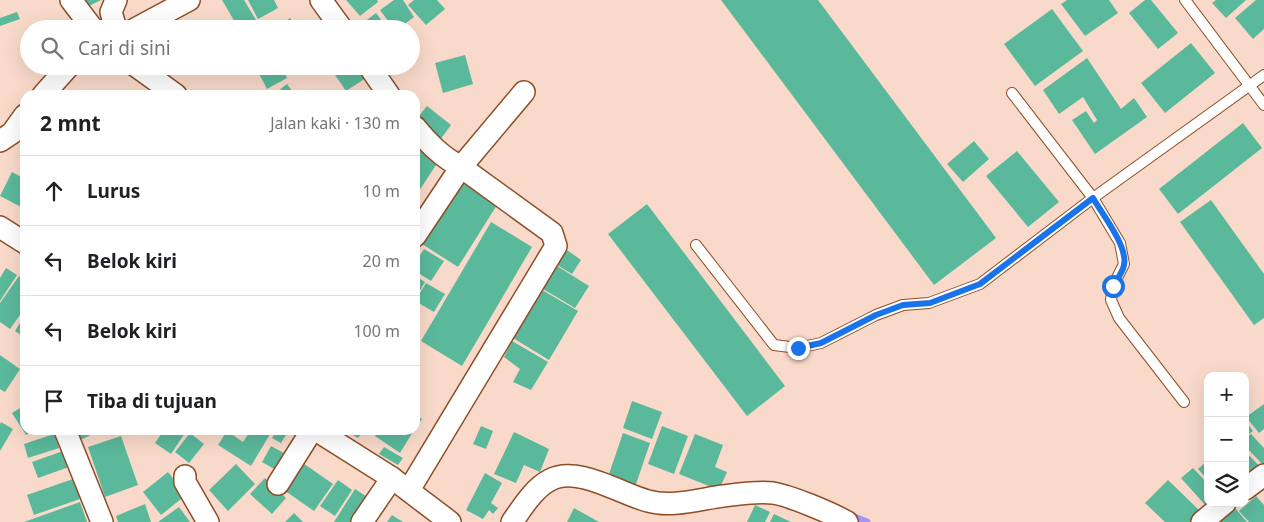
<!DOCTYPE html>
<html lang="id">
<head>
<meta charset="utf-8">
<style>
	:root { --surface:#fff; --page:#f2f2f2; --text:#202124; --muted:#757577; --line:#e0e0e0 }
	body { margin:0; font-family:"Noto Sans",sans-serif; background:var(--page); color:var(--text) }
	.controls { position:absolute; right:15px; bottom:15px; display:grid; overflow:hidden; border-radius:10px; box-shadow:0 5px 20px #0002 }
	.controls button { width:45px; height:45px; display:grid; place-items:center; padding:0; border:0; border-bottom:1px solid var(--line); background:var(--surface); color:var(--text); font:25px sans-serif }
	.stop { position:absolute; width:15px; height:15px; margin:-11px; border:4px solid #1a73e8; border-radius:50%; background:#fff }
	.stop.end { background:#1a73e8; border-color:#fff; box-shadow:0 1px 5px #0008 }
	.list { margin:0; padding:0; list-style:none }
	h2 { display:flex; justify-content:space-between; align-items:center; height:65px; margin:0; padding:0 20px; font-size:21px }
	h2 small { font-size:16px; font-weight:400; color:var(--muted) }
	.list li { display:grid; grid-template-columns:32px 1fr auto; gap:15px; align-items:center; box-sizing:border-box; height:70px; padding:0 20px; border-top:1px solid var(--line) }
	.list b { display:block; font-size:19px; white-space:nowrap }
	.list em { font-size:16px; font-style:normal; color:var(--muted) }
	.icon { flex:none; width:28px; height:28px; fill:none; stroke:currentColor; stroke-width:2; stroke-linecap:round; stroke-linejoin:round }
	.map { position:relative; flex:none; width:1264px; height:522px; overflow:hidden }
	.search { position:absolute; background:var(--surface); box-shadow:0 5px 20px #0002; left:20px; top:20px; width:400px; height:55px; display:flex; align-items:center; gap:12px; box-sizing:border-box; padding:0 18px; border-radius:28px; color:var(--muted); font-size:19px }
	.panel { position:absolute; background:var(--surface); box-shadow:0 5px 20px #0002; left:20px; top:90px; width:400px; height:345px; border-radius:15px }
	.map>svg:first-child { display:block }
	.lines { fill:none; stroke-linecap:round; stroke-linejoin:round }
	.stream { stroke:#a495f6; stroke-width:7 }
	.building { fill:#5bb99b }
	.lane-casing { stroke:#8e4e27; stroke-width:12 }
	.street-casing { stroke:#8e4e27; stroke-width:24 }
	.lane { stroke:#fff; stroke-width:10 }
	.street { stroke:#fff; stroke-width:21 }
	.route { stroke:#1a73e8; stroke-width:6 }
</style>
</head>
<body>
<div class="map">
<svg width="1264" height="522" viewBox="0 0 1264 522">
	<rect width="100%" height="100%" fill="#f9daca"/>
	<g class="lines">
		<polyline class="stream" points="849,515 867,522"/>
	</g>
	<g class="building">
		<polygon points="79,0 101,0 83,9"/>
		<polygon points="222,0 244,0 256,20 239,29"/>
		<polygon points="248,0 274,0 278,8 258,19"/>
		<polygon points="346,0 377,0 378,2 360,16"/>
		<polygon points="394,0 403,0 414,17 398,29 394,29 380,10"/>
		<polygon points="414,0 437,0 445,9 426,25 408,5"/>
		<polygon points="721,0 818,0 996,238 934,285"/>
		<polygon points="1067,0 1109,0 1118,13 1085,36 1061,4"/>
		<polygon points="1145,0 1151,0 1178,33 1158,49 1129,13"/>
		<polygon points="1216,0 1246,0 1226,18 1212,3"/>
		<polygon points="1256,0 1264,0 1264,29 1253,39 1235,18"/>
		<polygon points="1052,9 1083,51 1035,86 1004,44"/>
		<polygon points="17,12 20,19 0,26 0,18"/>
		<polygon points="376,13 388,29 355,29"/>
		<polygon points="290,18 298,29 275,29"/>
		<polygon points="1191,43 1215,73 1165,113 1141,83"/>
		<polygon points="465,55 473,84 443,93 435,63"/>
		<polygon points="1087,58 1121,109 1134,98 1147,117 1095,154 1072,120 1086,111 1094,123 1097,120 1083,97 1059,114 1043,90"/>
		<polygon points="255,66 281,66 287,78 267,89"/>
		<polygon points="329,66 362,66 369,76 346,91"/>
		<polygon points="287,84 295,95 273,95"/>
		<polygon points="427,106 451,125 440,140 415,121"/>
		<polygon points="1243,123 1262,148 1178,214 1159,189"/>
		<polygon points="974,141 989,159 963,182 947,164"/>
		<polygon points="415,147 438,162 415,197"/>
		<polygon points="1017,151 1059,202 1028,227 986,176"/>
		<polygon points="12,172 25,179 25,209 0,196"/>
		<polygon points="461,182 497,205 458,267 422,244"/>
		<polygon points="1211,200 1264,274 1264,318 1254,325 1180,222"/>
		<polygon points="647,204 785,386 747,416 608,234"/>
		<polygon points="491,222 532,247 462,366 421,341"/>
		<polygon points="424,249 444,261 431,281 415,271 415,263"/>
		<polygon points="567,250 581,260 572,274 557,265"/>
		<polygon points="557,266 589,286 575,308 543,289"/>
		<polygon points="6,268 17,275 0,301 0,278"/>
		<polygon points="19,276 25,280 25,308 10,329 0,322 0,303"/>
		<polygon points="415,276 425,282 415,299"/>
		<polygon points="426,283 445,294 434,312 415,301"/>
		<polygon points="542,290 578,311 549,360 513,338"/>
		<polygon points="25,315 25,338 15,331"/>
		<polygon points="512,341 548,362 531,390 513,382 520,369 504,357"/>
		<polygon points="0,355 20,369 5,392 0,389"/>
		<polygon points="632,401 662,412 652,439 623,428"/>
		<polygon points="1264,404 1264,429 1259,433 1246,417"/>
		<polygon points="25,405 25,430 34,430 26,435 12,413"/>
		<polygon points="415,414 422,419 415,429"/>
		<polygon points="1245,420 1253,431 1245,437"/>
		<polygon points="1,422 13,429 0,451 0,424"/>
		<polygon points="481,426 493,431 486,449 473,444"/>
		<polygon points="662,426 688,436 674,474 648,464"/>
		<polygon points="73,430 91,430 93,434 78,441"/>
		<polygon points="164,430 187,430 171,454 155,443"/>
		<polygon points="251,430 262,430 270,434 251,466 218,445 227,431 243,442"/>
		<polygon points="277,430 289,430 281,443 272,438"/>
		<polygon points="353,430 364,430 358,438 351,434"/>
		<polygon points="379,430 414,430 400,453 375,436"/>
		<polygon points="514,432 549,449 540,472 524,465 516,483 494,474"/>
		<polygon points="190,433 204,444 189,463 175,452"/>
		<polygon points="623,433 650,443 635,487 608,477"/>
		<polygon points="54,434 59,448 28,458 24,444"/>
		<polygon points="695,434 723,445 715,467 727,472 719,490 679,474"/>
		<polygon points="1251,434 1264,448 1264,466 1245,446 1245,439"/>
		<polygon points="121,436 138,485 105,497 88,447"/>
		<polygon points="271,446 291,457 281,473 262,462"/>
		<polygon points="384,447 403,458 398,465 379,454"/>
		<polygon points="63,451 69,467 38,478 32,462"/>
		<polygon points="1245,451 1261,468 1250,478 1245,472"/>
		<polygon points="1208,460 1208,480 1198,469"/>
		<polygon points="300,461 333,484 314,511 281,488"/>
		<polygon points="236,464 255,484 228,511 209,490"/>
		<polygon points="1193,468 1208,484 1206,506 1181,478"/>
		<polygon points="168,472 186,495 161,515 143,492"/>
		<polygon points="485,473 502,483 491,503 498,508 493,514 489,510 483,519 466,510"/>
		<polygon points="265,478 286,498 272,514 250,494"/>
		<polygon points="73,479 80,499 34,515 27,495"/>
		<polygon points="338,480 352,490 335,516 320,506"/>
		<polygon points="1168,480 1200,511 1190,522 1165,522 1145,503"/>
		<polygon points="355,489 372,500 359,522 334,522"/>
		<polygon points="1256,496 1264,505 1264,522 1249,522 1239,511"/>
		<polygon points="80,502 87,522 24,522"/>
		<polygon points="145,504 151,522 118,522 116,516"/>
		<polygon points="755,505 770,512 765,522 747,522"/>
		<polygon points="179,507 190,522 158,522"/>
		<polygon points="574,508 599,522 567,522"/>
		<polygon points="1235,508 1247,522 1221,522 1220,521"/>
		<polygon points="294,513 303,522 285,522"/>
		<polygon points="774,514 791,522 770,522"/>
		<polygon points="392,515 403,522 387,522"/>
	</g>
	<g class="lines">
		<g class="lane-casing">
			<g id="lane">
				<polyline points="1185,0 1264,105"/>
				<polyline points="1012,93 1093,198 1120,243 1124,264 1113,286 1111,300 1119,318 1184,402"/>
				<polyline points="696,245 774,345 798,348 821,343 876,315 903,305 929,303 980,284 1093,198 1264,75"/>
			</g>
		</g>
		<g class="street-casing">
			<g id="street">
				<polyline points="71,0 93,29"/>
				<polyline points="116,0 111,12 116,29"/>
				<polyline points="321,0 342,29"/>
				<polyline points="135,29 189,0"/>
				<polyline points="136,66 176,95"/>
				<polyline points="369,66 389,95"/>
				<polyline points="43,95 69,66"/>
				<polyline points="0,141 12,133 25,115"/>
				<polyline points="0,227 25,243"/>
				<polyline points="415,236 461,167 524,92"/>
				<polyline points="65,430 102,522"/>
				<polyline points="316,430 392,478 450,522"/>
				<polyline points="185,476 185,482 208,522"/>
				<polyline points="278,484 312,430"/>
				<polyline points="1245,489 1264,475"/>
				<path d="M409 490 556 246 552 233 461 167C442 157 429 144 415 127"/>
				<polyline points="362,522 392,478"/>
				<path d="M512 522C522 508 534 488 550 480 577 465 621 494 648 501 671 508 700 499 723 496 738 494 758 491 773 493 791 496 831 513 847 522"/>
				<polyline points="1202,522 1225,503"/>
			</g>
		</g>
		<use href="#lane" class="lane"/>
		<use href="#street" class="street"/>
	</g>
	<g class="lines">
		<path class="route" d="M798 348 821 343 876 315 903 305 930 303 980 284 1093 198C1102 214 1128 246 1124 265 1123 272 1117 279 1113 286"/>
	</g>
</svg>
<div class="controls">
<button>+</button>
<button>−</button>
<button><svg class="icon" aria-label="layers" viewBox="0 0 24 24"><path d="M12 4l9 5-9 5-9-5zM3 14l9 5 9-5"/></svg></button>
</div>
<div class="stop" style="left:1113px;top:286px"></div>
<div class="stop end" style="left:798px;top:348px"></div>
<div class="search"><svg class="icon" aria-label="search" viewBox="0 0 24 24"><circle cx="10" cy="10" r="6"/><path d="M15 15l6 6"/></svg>Cari di sini</div>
<section class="panel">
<h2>2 mnt<small>Jalan kaki · 130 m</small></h2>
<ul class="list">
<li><svg class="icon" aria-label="ahead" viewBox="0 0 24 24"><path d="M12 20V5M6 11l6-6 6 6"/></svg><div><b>Lurus</b></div><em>10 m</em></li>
<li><svg class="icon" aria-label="left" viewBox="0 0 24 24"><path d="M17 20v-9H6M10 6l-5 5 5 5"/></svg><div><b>Belok kiri</b></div><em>20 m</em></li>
<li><svg class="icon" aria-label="left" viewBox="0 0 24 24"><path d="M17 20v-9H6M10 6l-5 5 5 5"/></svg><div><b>Belok kiri</b></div><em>100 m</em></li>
<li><svg class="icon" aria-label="arrive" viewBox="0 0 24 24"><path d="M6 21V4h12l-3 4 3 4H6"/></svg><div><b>Tiba di tujuan</b></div></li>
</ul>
</section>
</div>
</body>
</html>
